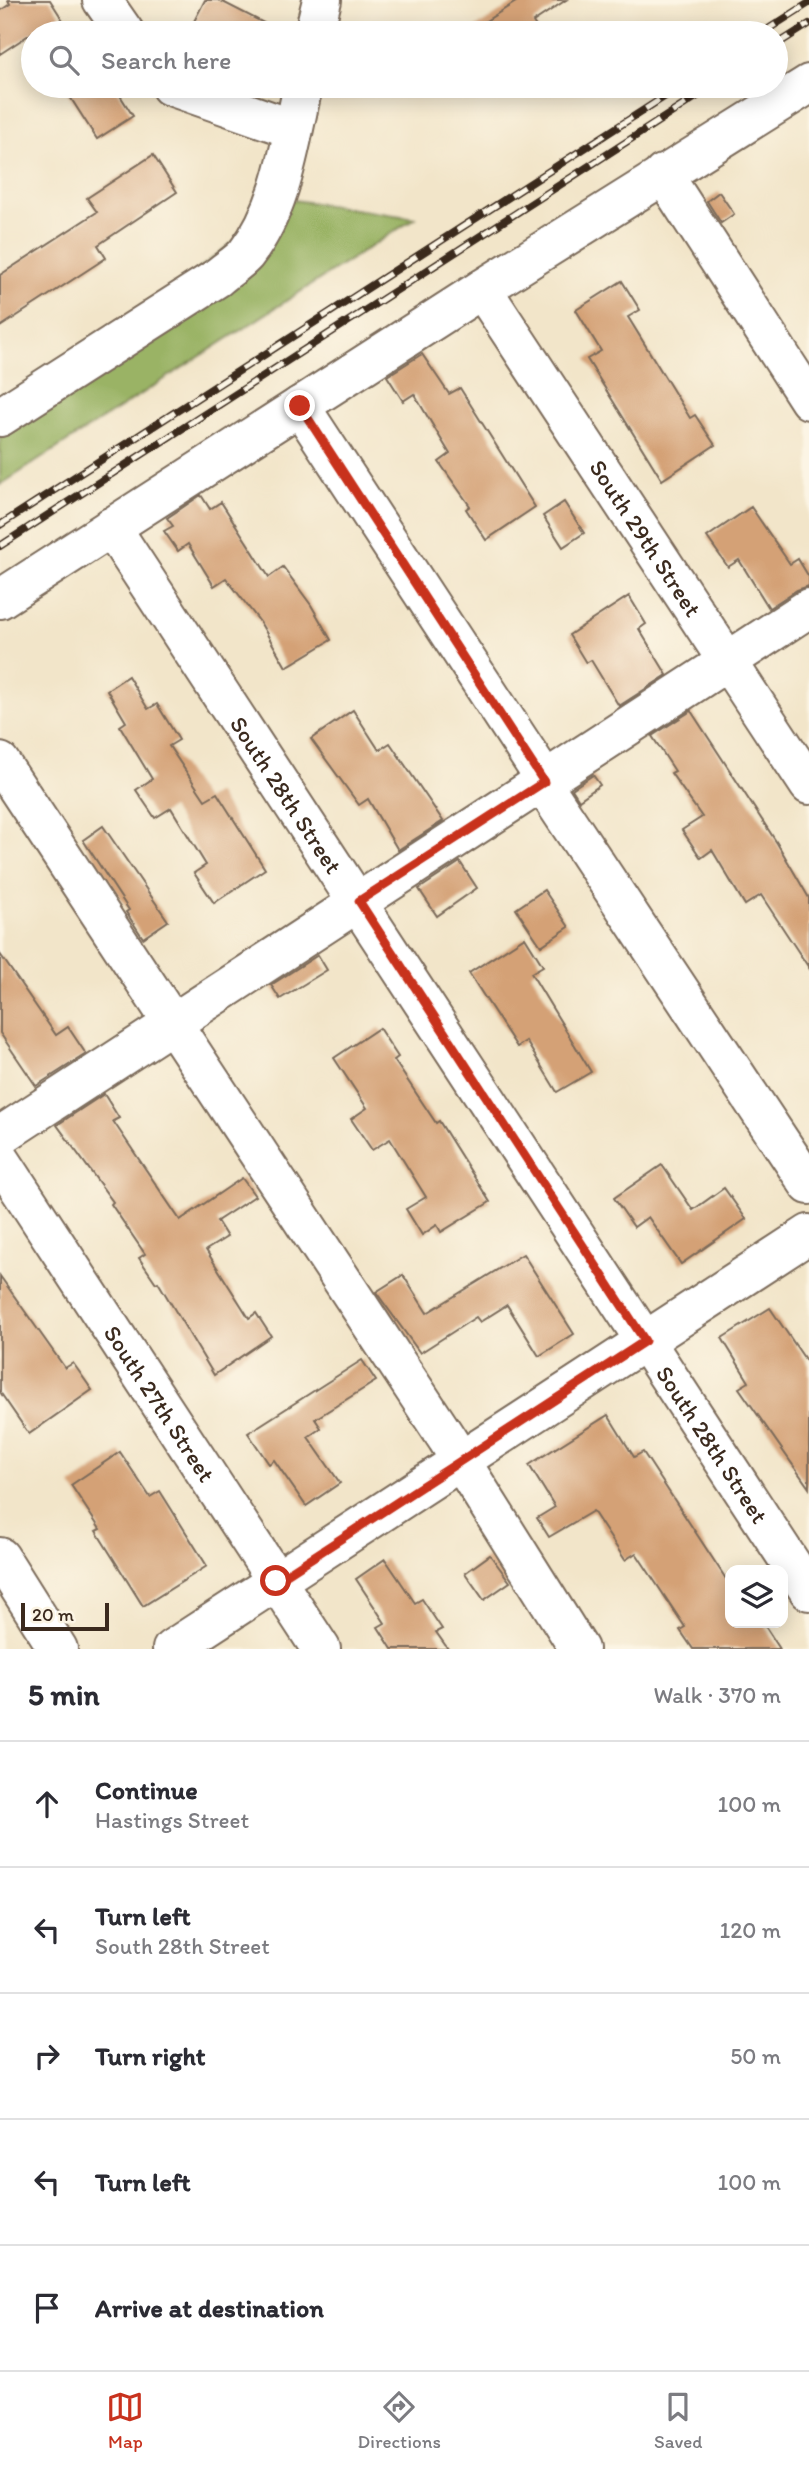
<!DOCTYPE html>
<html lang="en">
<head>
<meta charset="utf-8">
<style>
	:root { --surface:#fff; --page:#f7f7f7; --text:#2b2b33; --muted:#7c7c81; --line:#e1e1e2; --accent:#c8321e }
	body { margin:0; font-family:Itim,sans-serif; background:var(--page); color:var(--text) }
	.controls { position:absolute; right:21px; bottom:21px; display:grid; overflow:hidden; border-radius:14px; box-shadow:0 4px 18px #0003 }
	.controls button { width:63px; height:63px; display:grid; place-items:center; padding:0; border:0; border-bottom:2px solid var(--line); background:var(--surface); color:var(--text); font:35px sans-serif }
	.scale { position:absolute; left:21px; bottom:18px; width:88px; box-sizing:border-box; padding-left:7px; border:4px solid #3b2a1e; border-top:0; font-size:19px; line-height:24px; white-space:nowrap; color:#3b2a1e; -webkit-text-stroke:5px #fcf5e5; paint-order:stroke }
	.stop { position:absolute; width:21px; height:21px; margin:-16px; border:5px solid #c8321e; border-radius:50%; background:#fff }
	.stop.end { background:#c8321e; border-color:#fff; box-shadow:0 2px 7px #0008 }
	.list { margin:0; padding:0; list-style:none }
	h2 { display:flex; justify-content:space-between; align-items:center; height:91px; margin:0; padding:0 28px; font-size:30px }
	h2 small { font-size:23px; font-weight:400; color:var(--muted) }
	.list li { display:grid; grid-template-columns:46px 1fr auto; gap:21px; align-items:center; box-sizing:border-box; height:126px; padding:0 28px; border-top:2px solid var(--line) }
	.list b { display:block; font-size:26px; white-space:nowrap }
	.list p { margin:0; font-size:23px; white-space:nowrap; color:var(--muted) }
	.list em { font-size:23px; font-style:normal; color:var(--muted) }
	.icon { flex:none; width:38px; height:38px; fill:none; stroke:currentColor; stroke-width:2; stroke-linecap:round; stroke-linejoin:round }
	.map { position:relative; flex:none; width:809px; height:1649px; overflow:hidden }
	.search { position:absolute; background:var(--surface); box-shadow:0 4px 18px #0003; left:21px; right:21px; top:21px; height:77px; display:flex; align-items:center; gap:18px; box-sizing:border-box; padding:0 24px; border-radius:38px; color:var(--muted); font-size:26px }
	.sheet { height:721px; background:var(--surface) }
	nav { display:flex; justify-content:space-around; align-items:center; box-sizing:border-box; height:98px; border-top:2px solid var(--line); background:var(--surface); font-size:19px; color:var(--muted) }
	nav a { display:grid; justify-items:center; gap:4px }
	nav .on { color:var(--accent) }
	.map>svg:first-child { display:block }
	.forest { fill:#9ab365; stroke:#6a6e42; stroke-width:2 }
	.building { fill:#d4a176 }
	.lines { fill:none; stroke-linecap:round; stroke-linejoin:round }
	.minor-casing { stroke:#7b6b5a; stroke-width:42 }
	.minor { stroke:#fff; stroke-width:38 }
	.rail-casing { stroke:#3b2a1e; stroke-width:8 }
	.rail { stroke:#fcf5e5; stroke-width:5; stroke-dasharray:16; stroke-linecap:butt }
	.route { stroke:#c8321e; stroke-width:9 }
	.labels { text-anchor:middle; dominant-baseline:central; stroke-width:5; stroke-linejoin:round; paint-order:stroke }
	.street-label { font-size:24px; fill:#3b2a1e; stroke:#fcf5e5 }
</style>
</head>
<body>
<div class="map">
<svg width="809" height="1649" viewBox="0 0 809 1649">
	<rect width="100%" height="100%" fill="#fcf5e5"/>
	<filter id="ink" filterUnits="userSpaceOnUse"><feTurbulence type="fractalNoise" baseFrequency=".0143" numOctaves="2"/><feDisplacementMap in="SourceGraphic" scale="14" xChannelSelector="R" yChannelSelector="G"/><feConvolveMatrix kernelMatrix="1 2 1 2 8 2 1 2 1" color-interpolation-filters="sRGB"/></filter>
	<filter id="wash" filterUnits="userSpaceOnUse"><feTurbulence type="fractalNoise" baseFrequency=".00686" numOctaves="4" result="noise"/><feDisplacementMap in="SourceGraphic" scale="28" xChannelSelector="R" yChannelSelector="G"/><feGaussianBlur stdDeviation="1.57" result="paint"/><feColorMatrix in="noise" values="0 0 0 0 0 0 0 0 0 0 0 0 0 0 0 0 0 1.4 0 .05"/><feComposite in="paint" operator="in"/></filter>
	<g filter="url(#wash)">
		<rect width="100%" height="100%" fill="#f2e5c9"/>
		<polygon class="forest" points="287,199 415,218 0,485 0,427"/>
		<g id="blocks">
			<g class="building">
				<polygon points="8,0 50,0 71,33 32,33 0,54 0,11 10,4"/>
				<polygon points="205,0 219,0 283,33 188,33"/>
				<polygon points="519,0 566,0 533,22 540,33 467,33"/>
				<polygon points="63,86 114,86 133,116 97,139"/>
				<polygon points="153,155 177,192 98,245 106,258 0,327 0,275 97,212 87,198"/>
				<polygon points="719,192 734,214 721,223 707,201"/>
				<polygon points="622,281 640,310 628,317 690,418 695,415 715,445 662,480 587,359 601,351 576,310"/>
				<polygon points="422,354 449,394 460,388 535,507 486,540 466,509 470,506 439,462 450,454 414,394 403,401 387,376"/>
				<polygon points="201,495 210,509 221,502 269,577 283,567 311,605 331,640 286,667 260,622 226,578 214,586 188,544 178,551 164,531 173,526 167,518"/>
				<polygon points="564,502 584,533 563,547 543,516"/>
				<polygon points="751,507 790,564 798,559 809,577 809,586 797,590 769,608 739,560 728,567 707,537"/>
				<polygon points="629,596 646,624 639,629 667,675 619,706 591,660 586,663 569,635"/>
				<polygon points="128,676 148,709 157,704 179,740 169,746 205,800 217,793 265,869 214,903 194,873 206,865 171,808 155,818 136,790 152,779 120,726 126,722 107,690"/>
				<polygon points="353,710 379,750 390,743 443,821 398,850 368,799 359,805 311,739"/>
				<polygon points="691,711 777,843 809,898 809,968 761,895 745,905 712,850 701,858 682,830 702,817 671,773 675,771 652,736"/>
				<polygon points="593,775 600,785 579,800 572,789"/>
				<polygon points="103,826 168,921 143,938 126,912 129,910 83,840"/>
				<polygon points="460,862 477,888 437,916 419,889"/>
				<polygon points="544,890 569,927 541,946 516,909"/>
				<polygon points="525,937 543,966 531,973 591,1072 557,1092 526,1041 517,1047 469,973"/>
				<polygon points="0,954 56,1035 68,1027 86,1054 36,1086 0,1033"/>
				<polygon points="318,955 327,970 280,999 271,985"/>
				<polygon points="379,1028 398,1057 394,1060 436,1123 439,1121 490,1202 441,1232 437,1225 422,1235 406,1209 426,1197 390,1139 372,1150 351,1119 367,1108 334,1058"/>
				<polygon points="104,1094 119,1118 113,1121 180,1220 242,1178 255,1196 217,1221 227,1237 206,1250 249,1318 256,1313 271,1336 214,1375 158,1282 156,1283 139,1258 145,1254 111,1204 113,1202 57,1125"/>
				<polygon points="662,1165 693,1210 724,1188 746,1219 681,1264 648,1217 634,1227 614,1198"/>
				<polygon points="523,1254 574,1334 539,1356 507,1305 480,1322 476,1317 420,1353 376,1292 403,1275 427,1313"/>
				<polygon points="0,1276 65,1368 73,1363 92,1390 29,1434 0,1392"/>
				<polygon points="770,1308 809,1365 809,1488 739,1388 749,1382 722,1338"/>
				<polygon points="362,1360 376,1381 315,1419 321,1428 308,1437 340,1483 306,1506 274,1460 269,1464 248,1433"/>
				<polygon points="608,1415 634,1457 643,1452 730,1585 730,1623 763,1623 780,1649 693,1649 680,1630 685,1627 636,1553 625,1560 593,1511 549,1537 537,1518 555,1507 529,1465"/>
				<polygon points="120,1452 150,1497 160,1491 207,1566 143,1606 96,1531 100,1529 71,1485"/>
				<polygon points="490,1555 510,1582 484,1600 465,1573"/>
				<polygon points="385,1559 415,1603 422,1599 442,1629 436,1632 448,1649 392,1649 378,1627 385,1623 356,1579"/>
			</g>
		</g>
	</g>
	<g filter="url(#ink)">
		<use href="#blocks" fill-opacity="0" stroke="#7b6b5a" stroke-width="2"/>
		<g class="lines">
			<g class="minor-casing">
				<g id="minor">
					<polyline points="102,0 125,33"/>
					<polyline points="314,33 322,0"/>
					<polyline points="170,86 293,129"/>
					<polyline points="663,174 809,400"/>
					<path id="s1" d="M482 289 809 785"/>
					<polyline points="300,406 540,772 548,792 809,1185"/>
					<path d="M0 417 217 278C226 270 238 263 246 254 283 206 290 143 303 86"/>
					<path id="s2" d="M111 527 809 1591"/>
					<polyline points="0,599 482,289 809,84"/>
					<polyline points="0,762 447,1439 579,1649"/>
					<polyline points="0,1136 809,608"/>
					<path id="s3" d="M0 1159 321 1649"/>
					<polyline points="0,1557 58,1649"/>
					<polyline points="172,1649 809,1234"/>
				</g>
			</g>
			<use href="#minor" class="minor"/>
			<g class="rail-casing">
				<g id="rail">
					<polyline points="762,33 809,3"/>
					<polyline points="776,45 809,24"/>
					<polyline points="0,525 681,86"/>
					<polyline points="0,546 713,86"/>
				</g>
			</g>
			<use href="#rail" class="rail"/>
		</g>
	</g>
	<g class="lines" filter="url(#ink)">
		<polyline class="route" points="276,1581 645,1341 359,901 544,782 300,406"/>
	</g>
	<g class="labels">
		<g class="street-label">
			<text stroke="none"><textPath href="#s1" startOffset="298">South 29th Street</textPath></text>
			<text stroke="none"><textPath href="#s2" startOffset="320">South 28th Street</textPath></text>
			<text stroke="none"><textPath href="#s3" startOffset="292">South 27th Street</textPath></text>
			<text stroke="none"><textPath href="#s2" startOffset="1097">South 28th Street</textPath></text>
		</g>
	</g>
</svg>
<div class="controls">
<button><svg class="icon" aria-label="layers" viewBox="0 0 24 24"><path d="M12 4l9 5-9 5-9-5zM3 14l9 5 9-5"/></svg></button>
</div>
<div class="scale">20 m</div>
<div class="stop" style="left:276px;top:1581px"></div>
<div class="stop end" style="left:300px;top:406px"></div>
<div class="search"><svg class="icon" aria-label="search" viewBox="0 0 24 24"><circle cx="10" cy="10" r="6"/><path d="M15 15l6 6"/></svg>Search here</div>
</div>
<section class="sheet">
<h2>5 min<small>Walk · 370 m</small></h2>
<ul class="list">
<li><svg class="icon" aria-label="ahead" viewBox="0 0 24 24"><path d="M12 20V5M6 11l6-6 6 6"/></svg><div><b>Continue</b><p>Hastings Street</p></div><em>100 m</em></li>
<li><svg class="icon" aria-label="left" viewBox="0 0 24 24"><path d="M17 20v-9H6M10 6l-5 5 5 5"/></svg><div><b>Turn left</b><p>South 28th Street</p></div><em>120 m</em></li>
<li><svg class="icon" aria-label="right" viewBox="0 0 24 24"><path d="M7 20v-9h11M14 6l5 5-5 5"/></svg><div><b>Turn right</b></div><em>50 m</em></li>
<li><svg class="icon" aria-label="left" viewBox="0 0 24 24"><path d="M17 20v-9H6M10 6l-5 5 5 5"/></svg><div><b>Turn left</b></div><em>100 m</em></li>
<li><svg class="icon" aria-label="arrive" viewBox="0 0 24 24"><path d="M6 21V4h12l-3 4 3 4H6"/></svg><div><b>Arrive at destination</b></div></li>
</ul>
</section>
<nav>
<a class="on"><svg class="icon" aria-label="map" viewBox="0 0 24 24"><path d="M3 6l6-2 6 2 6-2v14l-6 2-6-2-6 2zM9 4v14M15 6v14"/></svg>Map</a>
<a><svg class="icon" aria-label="directions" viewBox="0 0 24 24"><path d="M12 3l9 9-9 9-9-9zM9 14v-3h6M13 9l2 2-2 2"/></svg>Directions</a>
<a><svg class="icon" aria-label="saved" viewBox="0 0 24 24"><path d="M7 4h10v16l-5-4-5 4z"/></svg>Saved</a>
</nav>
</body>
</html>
